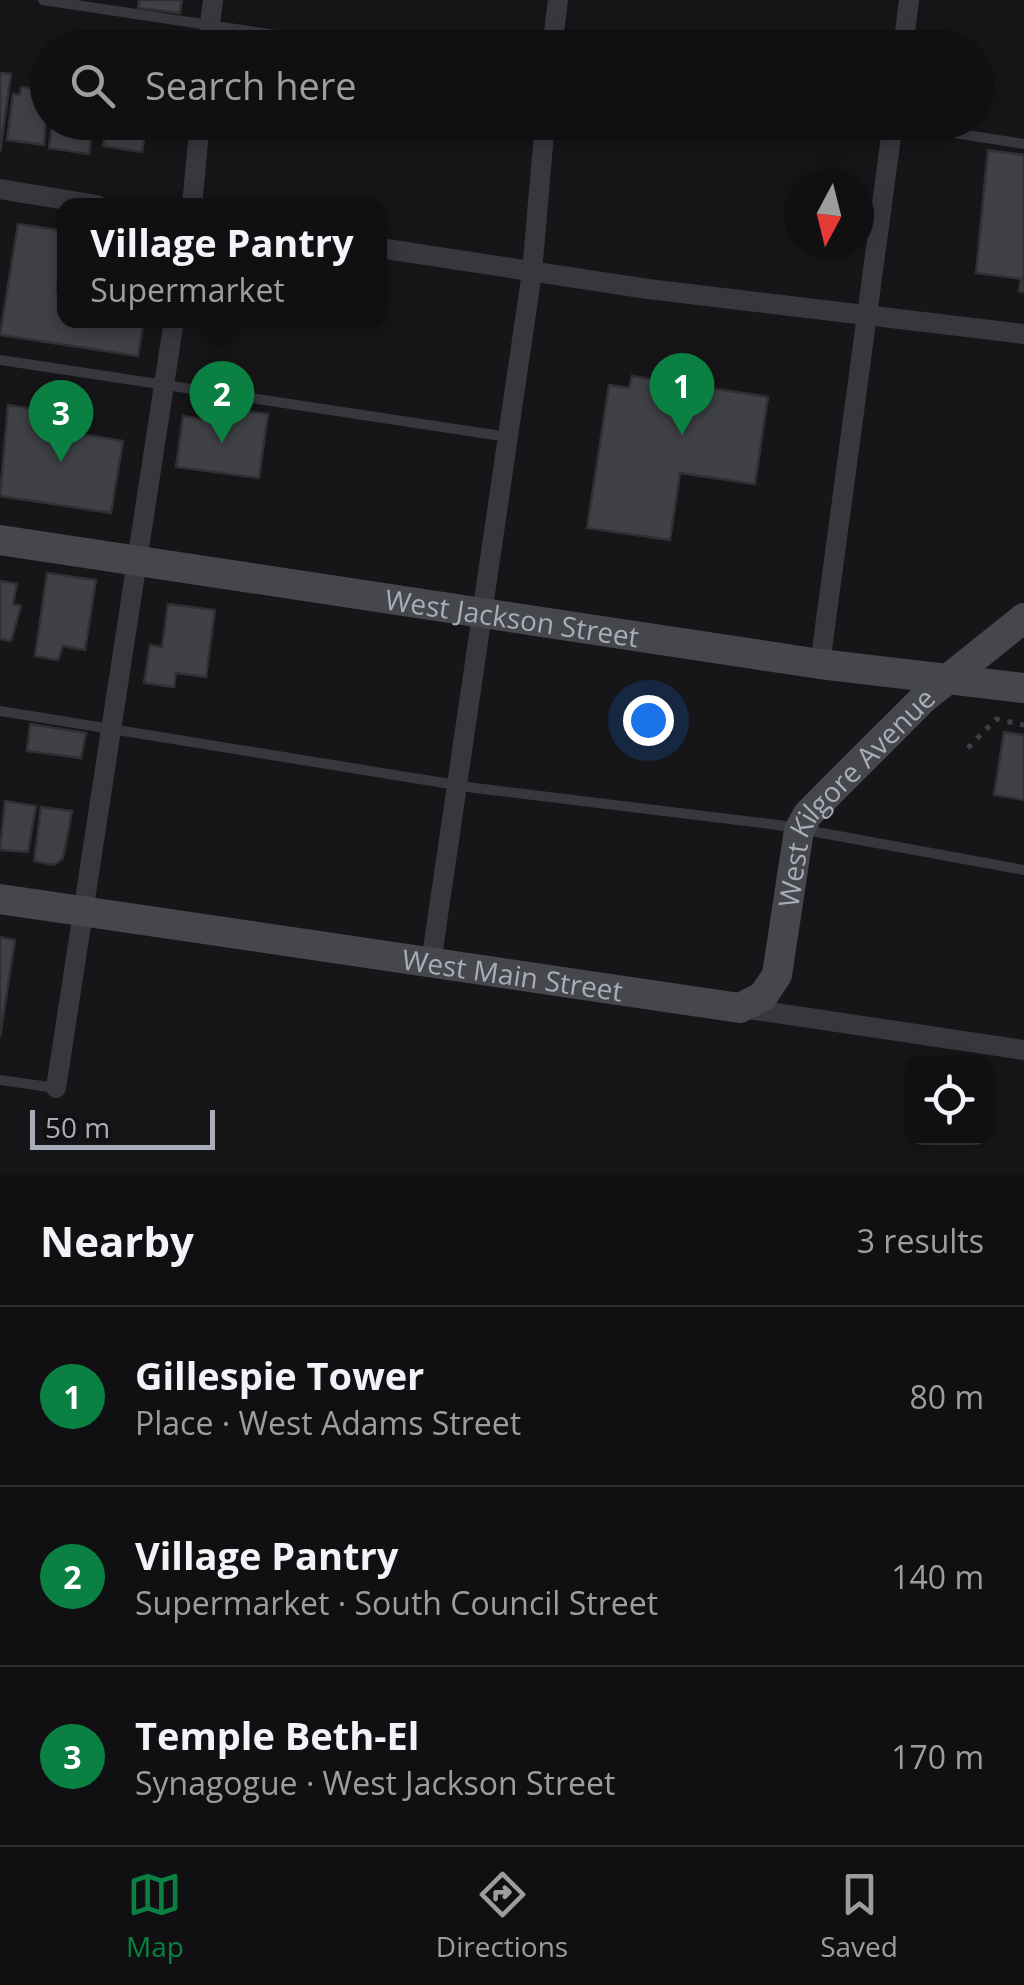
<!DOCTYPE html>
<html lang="en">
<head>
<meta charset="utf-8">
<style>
	:root { --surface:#101012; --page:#1e1e20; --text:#f1f3f6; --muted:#9c9d9f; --line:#303032; --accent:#0b8043 }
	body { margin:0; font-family:"Open Sans",sans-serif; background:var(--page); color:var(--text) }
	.controls { position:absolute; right:30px; bottom:30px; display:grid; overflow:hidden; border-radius:20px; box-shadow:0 5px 15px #0003 }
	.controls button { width:90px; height:90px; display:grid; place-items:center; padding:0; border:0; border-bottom:2px solid var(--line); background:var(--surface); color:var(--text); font:50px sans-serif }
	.compass { position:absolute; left:784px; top:170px; width:90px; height:90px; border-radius:50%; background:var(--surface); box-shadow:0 5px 15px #0003; rotate:187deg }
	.scale { position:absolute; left:30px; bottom:25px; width:185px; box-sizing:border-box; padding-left:10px; border:5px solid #a8adb8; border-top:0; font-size:28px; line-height:35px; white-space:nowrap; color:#a8adb8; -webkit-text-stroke:8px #111113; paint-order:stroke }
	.you { position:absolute; left:648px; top:720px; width:35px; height:35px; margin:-25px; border:8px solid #fff; border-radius:50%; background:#1a73e8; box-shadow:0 0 0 15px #1a73e833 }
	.badge { display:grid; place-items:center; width:65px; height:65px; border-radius:50%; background:var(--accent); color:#fff; font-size:32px; font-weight:700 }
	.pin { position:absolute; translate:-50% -82px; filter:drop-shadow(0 2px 5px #0008) }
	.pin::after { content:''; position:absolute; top:52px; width:35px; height:30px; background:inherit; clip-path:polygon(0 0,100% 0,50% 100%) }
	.popup { position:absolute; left:57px; top:198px; width:330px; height:130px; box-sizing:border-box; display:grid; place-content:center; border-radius:20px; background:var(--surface); filter:drop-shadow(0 2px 8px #0005); font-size:32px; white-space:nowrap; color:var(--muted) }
	.popup b { font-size:38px; color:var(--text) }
	.popup::after { content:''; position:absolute; left:50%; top:100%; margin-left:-20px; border:20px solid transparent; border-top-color:var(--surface) }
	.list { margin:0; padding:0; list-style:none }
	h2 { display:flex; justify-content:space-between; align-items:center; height:130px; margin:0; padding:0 40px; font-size:42px }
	h2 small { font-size:32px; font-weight:400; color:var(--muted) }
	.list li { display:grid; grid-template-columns:65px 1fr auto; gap:30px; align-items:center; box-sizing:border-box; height:180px; padding:0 40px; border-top:2px solid var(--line) }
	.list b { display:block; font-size:38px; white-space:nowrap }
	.list p { margin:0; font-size:32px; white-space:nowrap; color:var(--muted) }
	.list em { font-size:32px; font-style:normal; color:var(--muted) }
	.icon { flex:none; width:55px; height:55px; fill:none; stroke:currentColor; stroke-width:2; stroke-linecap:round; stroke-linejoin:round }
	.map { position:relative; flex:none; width:1024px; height:1175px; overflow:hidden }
	.search { position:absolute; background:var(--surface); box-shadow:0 5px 15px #0003; left:30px; right:30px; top:30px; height:110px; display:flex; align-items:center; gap:25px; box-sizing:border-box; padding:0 35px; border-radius:55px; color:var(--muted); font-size:38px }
	.sheet { height:670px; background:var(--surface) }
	nav { display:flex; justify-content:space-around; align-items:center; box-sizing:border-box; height:140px; border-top:2px solid var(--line); background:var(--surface); font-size:28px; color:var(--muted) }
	nav a { display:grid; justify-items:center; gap:5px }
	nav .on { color:var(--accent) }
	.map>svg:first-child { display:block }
	.building { fill:#404145; stroke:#303034; stroke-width:2.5 }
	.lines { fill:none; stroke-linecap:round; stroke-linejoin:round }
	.path { stroke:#3d3f44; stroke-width:5; stroke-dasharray:5 8; stroke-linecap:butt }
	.service { stroke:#37383d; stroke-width:10 }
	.minor { stroke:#37383d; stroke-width:20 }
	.secondary { stroke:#45474d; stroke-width:30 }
	.labels { text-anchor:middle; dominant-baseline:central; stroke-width:9; stroke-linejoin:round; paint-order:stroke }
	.street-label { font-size:28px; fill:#a8adb8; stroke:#111113 }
</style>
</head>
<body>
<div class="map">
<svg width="1024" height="1175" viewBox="0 0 1024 1175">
	<rect width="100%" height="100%" fill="#161618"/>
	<g class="building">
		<polygon points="139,0 182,0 180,13 138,8"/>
		<polygon points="0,73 11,74 0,152"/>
		<polygon points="21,87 48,90 44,145 7,140 13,94 20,95"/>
		<polygon points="52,122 93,122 89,154 49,148"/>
		<polygon points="107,122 147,122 142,152 103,146"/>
		<polygon points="988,150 1024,155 1024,292 1019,291 1021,279 976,273"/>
		<polygon points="18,224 64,231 57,291 64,293 64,320 144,320 138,356 0,335"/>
		<polygon points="632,376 768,397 755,484 680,473 670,540 587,528 609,385 629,388"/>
		<polygon points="8,405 59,413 57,430 123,441 111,513 0,496"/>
		<polygon points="204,406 268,414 259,478 176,467 183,416 202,419"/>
		<polygon points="47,573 96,580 85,650 63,646 58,660 35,656"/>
		<polygon points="0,581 17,584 13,604 21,606 11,641 0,639"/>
		<polygon points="168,604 215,610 206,677 176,673 174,687 144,683 150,645 162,647"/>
		<polygon points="30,724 86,733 81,758 27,751"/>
		<polygon points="1004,732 1024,735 1024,800 994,795"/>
		<polygon points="5,801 36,806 28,852 0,850"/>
		<polygon points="41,807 72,811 63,858 54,865 34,861"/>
		<polygon points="0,937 15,940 0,1037"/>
	</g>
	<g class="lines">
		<polyline class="path" points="968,748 996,719 1024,725"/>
		<g class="service">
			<polyline points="43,0 361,48"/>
			<polyline points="883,122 1024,144"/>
			<polyline points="0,360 508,437"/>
			<polyline points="0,711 475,788 778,825 1024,870"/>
			<polyline points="0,1080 56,1088"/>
		</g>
		<g class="minor">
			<polyline points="207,48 213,0"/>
			<polyline points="552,48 558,0"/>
			<polyline points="903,48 909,0"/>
			<polyline points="0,189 97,205"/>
			<polyline points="192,205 200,122"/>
			<polyline points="380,248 648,289 1024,334"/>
			<polyline points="820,664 893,122"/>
			<polyline points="431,963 532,272 545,122"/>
			<polyline points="742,1008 1024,1050"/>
			<polyline points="56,1088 174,320"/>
		</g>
		<g class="secondary">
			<path id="s1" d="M0 540 820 664 1024 688"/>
			<path id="s2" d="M0 899 740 1008 763 996 777 975 799 830 808 814 924 698 1024 618"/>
		</g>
	</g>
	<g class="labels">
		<g class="street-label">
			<text stroke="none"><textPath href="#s1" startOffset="518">West Jackson Street</textPath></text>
			<text stroke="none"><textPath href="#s2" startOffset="1002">West Kilgore Avenue</textPath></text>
			<text stroke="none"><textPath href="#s2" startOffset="518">West Main Street</textPath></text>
		</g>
	</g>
</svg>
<div class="controls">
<button><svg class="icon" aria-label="locate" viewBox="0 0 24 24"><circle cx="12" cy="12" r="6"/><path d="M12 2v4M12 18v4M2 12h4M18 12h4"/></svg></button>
</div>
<svg class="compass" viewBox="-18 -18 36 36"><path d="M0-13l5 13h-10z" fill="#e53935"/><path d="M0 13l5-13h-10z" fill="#9c9d9f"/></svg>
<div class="scale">50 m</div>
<div class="you"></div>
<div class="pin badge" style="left:682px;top:435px">1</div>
<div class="pin badge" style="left:222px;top:443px">2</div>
<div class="popup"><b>Village Pantry</b>Supermarket</div>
<div class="pin badge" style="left:61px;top:462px">3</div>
<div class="search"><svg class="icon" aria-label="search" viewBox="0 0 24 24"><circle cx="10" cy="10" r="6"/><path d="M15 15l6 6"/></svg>Search here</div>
</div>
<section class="sheet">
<h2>Nearby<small>3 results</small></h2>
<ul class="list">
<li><span class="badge">1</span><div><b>Gillespie Tower</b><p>Place · West Adams Street</p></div><em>80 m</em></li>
<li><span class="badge">2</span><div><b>Village Pantry</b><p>Supermarket · South Council Street</p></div><em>140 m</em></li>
<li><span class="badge">3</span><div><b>Temple Beth-El</b><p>Synagogue · West Jackson Street</p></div><em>170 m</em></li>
</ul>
</section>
<nav>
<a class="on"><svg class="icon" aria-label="map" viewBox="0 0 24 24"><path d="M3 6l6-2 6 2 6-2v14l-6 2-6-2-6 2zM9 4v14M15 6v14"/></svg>Map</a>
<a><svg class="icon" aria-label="directions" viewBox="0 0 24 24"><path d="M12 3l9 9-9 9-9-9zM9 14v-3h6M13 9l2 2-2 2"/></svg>Directions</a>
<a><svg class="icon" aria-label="saved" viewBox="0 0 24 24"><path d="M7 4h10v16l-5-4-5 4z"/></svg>Saved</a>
</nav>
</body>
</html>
